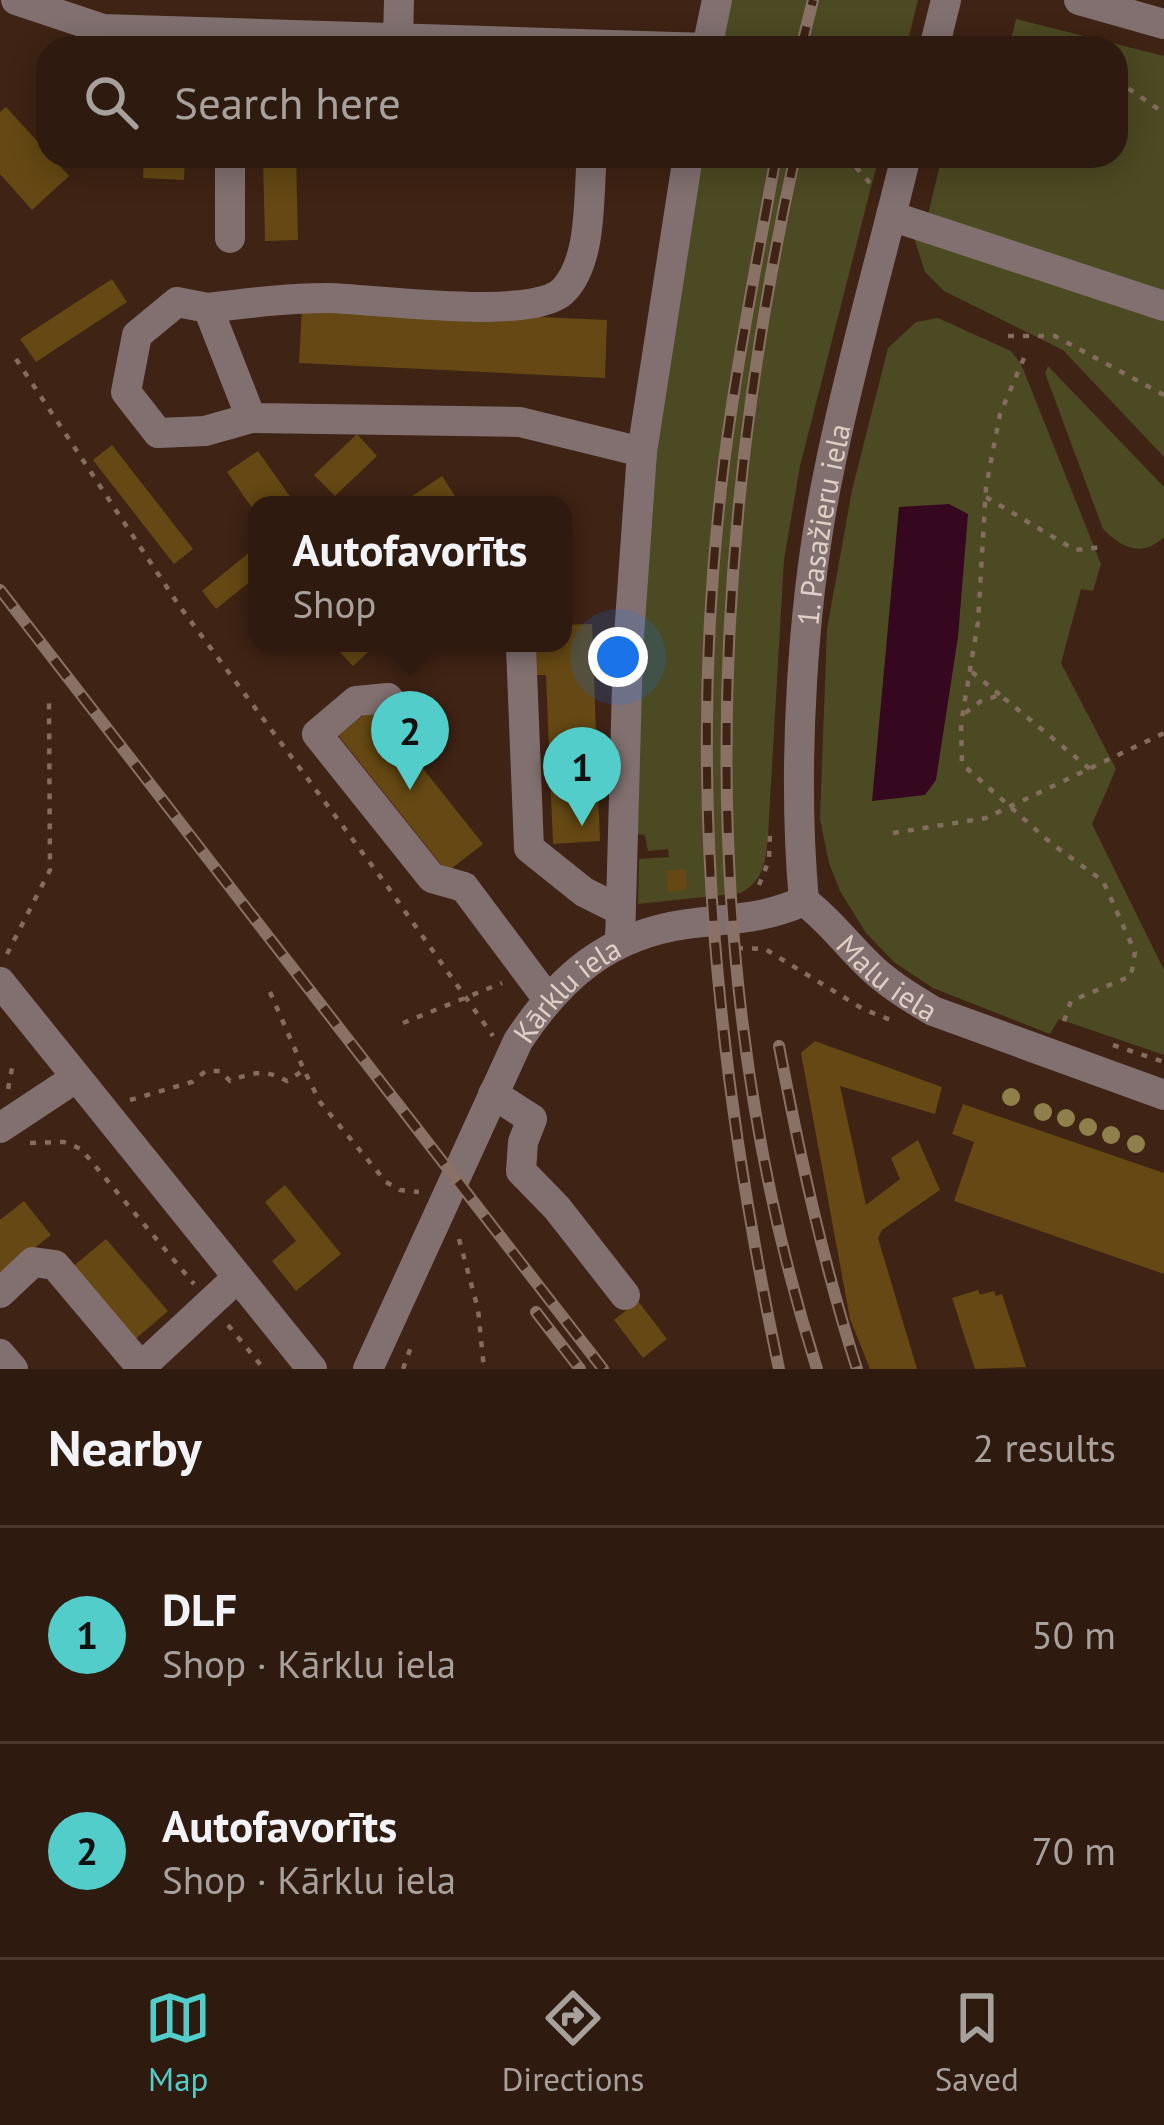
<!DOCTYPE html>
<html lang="en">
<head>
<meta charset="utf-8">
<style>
	:root { --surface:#2f1a0f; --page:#372318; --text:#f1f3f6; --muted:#a7a19e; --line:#4a382f; --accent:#53cdc9 }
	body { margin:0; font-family:"PT Sans",sans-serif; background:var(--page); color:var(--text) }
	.you { position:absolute; left:618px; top:657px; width:42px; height:42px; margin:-30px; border:9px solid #fff; border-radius:50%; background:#1a73e8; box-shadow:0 0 0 18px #1a73e833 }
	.badge { display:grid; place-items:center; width:78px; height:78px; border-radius:50%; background:var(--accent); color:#111; font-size:39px; font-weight:700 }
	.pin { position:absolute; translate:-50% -99px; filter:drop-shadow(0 3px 6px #0008) }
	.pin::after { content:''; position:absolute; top:63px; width:42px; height:36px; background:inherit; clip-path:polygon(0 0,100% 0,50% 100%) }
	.popup { position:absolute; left:248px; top:496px; width:324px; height:156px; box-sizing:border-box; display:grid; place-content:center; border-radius:24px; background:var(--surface); filter:drop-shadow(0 3px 9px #0005); font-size:39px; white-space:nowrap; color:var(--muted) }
	.popup b { font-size:45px; color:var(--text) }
	.popup::after { content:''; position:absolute; left:50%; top:100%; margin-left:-24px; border:24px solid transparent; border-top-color:var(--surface) }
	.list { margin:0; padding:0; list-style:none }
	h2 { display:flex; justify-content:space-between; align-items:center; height:156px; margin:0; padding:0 48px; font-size:51px }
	h2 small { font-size:39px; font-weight:400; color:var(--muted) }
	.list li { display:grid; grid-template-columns:78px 1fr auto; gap:36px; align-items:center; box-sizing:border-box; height:216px; padding:0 48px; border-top:3px solid var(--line) }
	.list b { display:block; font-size:45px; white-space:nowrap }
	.list p { margin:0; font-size:39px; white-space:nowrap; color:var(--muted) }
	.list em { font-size:39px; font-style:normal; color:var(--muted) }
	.icon { flex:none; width:66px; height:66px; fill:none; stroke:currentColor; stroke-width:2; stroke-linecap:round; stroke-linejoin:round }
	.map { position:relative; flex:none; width:1164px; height:1369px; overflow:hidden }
	.search { position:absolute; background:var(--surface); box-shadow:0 6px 30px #0003; left:36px; right:36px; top:36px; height:132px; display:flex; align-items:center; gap:30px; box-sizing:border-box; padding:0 42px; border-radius:36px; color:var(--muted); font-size:45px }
	.sheet { height:588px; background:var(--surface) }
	nav { display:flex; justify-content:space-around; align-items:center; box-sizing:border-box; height:168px; border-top:3px solid var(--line); background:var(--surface); font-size:33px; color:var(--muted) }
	nav a { display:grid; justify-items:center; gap:6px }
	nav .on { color:var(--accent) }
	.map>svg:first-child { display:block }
	.green { fill:#4c4a22 }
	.water { fill:#360820 }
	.building { fill:#654813 }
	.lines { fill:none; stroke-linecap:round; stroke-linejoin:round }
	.path { stroke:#846c5f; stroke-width:4.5; stroke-dasharray:6 9; stroke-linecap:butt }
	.minor { stroke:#827070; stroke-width:30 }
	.rail-casing { stroke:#897165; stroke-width:12 }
	.rail { stroke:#3f2314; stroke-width:8; stroke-dasharray:22; stroke-linecap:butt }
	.tree { fill:#8f804b }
	.labels { text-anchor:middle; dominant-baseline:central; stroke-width:12; stroke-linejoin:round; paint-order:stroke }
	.street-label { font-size:30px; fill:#e1cec4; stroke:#3f2314 }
</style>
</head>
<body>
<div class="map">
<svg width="1164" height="1369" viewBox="0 0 1164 1369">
	<rect width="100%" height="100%" fill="#3f2314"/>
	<g class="green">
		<polygon points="731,0 918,0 906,48 722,48"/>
		<polygon points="1016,19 1164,56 1164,457 1063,350 944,291 925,272 914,238 927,219 942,156 1116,156 1116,48 1009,48"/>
		<path d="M703 156H879L800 466 784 560 768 835C766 861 764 880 741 893L638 904 639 859 669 857 668 849 648 851 645 835 637 834 645 580 655 428Z"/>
		<polygon points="938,318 1011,351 1021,364 1101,564 1093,591 1081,589 1061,663 1116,769 1092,824 1164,970 1164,1055 1059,1019 1050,1034 933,988 894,962 866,933 840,891 829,863 820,819 827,629 852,490 888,348 916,322"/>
		<path d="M1048 366 1164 487V537C1142 558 1122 548 1103 529L1045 373Z"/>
	</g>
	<polygon class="water" points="949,504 968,514 958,637 936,780 925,795 872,801 899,507"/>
	<g class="building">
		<polygon points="6,107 69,176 32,210 0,174 0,112"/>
		<polygon points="144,156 185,156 184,180 143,178"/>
		<polygon points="263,156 296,156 298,240 265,241"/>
		<polygon points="112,279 127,302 36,362 20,339"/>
		<polygon points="302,306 607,320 605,378 299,363"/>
		<polygon points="357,434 377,456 335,496 314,475"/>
		<polygon points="112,445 193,549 174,564 93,460"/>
		<polygon points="258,451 296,505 257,505 257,515 227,472"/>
		<polygon points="442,476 461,505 399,505"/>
		<polygon points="251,551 257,558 257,576 216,609 202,591"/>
		<polygon points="592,624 600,841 553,844 546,675 534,675 533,643 563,643 563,625"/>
		<polygon points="331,643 378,643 353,666"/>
		<polygon points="374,707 483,844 447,872 338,735"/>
		<polygon points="686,869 687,890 668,892 666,871"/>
		<polygon points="815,1041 942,1087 935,1114 840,1086 866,1205 900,1179 891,1158 918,1140 940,1190 882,1230 878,1238 917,1369 870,1369 850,1319 801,1053"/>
		<polygon points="963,1104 1164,1173 1164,1274 954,1201 974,1142 952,1134"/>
		<polygon points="285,1185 341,1254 296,1291 272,1261 296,1241 265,1202"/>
		<polygon points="24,1201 51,1235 0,1275 0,1220"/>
		<polygon points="106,1239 168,1311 133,1341 71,1268"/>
		<polygon points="978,1290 980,1295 994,1291 996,1296 1002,1294 1026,1367 975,1369 952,1298"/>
		<polygon points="638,1301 667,1339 643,1358 614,1320"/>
	</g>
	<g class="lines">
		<g class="path">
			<polyline points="1116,80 1164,113"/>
			<polyline points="846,156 870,183"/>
			<polyline points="1008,336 1055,336 1164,395"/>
			<polyline points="1024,358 1000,414 986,487 978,622 961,724 962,764 1052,844 1103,881 1135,952 1131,976 1071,1001 1062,1027"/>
			<polyline points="16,359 178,604 385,883 493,1036"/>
			<polyline points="986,497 1075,550 1102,547"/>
			<polyline points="972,672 1000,695"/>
			<polyline points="965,713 981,701 1000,695 1090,769"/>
			<polyline points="893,833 986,818 1164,733"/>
			<polyline points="759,885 769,860 770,833"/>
			<polyline points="737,948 765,949 863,1009 893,1021"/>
			<polyline points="7,954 50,870 49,701"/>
			<polyline points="270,992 304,1070"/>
			<polyline points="403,1023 502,983"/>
			<polyline points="1113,1045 1164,1062"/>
			<polyline points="8,1089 12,1068"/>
			<path d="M130 1100 192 1082 206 1071H220L230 1081C253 1072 266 1069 287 1081L304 1070 320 1102 386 1182 400 1190 419 1192"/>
			<polyline points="30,1143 64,1142 81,1149 194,1284"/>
			<polyline points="459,1239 478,1309 484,1369"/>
			<polyline points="228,1325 264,1369"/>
			<polyline points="403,1369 413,1341"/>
		</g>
		<g class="minor">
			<polyline points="16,0 103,29 707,48 717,0"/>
			<polyline points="1079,0 1164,24"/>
			<polyline points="398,38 399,0"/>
			<polyline points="934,48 946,0"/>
			<polyline points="230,156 230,238"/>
			<polyline points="891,216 1164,306"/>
			<path d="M208 308C248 303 288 298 328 298 376 299 535 322 564 290 593 259 588 196 592 156"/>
			<polyline points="251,418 205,431 158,433 126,392 137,335 177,302 208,308 251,418 520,422 642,452"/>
			<polyline points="521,647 529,848 584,892 620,910"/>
			<polyline points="419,737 388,698 356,701 317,734 432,878 464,887 547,998"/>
			<path id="s1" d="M804 901C792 768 802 597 830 466 851 362 881 259 906 156"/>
			<polyline points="620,942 628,650 642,452 688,156"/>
			<polyline points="0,982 312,1369"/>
			<polyline points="493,1094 532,1119 523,1142 521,1171 557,1208 625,1295"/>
			<polyline points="0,1128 74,1079"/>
			<polyline points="0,1293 33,1262 55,1265 141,1367 237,1278"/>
			<polyline points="0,1354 13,1369"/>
			<path id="s2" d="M368 1369 518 1041C560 977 608 935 687 924 733 918 760 920 804 901 832 922 850 949 875 971 893 987 913 999 933 1011L1164 1095"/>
		</g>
		<g class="rail-casing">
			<g id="rail">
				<polyline points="801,48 813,0"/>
				<path d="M776 156C755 273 731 389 719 507 688 797 719 1086 779 1369"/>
				<path d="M795 156C707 554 693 978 817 1369"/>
				<polyline points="0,590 603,1369"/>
				<path d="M779 1046C800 1156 823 1263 857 1369"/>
				<polyline points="536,1312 580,1369"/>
			</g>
		</g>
		<use href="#rail" class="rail"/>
	</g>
	<g class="tree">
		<circle cx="1011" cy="1097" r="9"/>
		<circle cx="1043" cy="1112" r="9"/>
		<circle cx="1066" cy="1118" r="9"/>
		<circle cx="1088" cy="1127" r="9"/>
		<circle cx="1111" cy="1135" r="9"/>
		<circle cx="1136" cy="1144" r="9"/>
	</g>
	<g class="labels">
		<g class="street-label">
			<text stroke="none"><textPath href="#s1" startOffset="378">1. Pasažieru iela</textPath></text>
			<text stroke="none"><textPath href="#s2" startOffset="807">Malu iela</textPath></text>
			<text stroke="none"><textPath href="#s2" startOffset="432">Kārklu iela</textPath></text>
		</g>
	</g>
</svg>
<div class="you"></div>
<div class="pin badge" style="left:582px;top:826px">1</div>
<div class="pin badge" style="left:410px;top:790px">2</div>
<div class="popup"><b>Autofavorīts</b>Shop</div>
<div class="search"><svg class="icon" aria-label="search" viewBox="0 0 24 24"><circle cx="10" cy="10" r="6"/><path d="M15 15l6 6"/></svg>Search here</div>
</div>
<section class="sheet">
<h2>Nearby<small>2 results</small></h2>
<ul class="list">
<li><span class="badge">1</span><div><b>DLF</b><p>Shop · Kārklu iela</p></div><em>50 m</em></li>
<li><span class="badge">2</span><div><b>Autofavorīts</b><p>Shop · Kārklu iela</p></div><em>70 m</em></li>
</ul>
</section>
<nav>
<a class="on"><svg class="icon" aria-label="map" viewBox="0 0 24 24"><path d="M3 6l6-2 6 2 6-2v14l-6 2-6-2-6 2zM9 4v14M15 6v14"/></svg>Map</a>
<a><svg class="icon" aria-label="directions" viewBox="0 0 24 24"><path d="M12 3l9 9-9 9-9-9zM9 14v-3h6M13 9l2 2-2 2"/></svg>Directions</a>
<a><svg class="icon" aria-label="saved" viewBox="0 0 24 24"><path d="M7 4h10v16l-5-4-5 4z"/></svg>Saved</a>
</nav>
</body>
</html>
